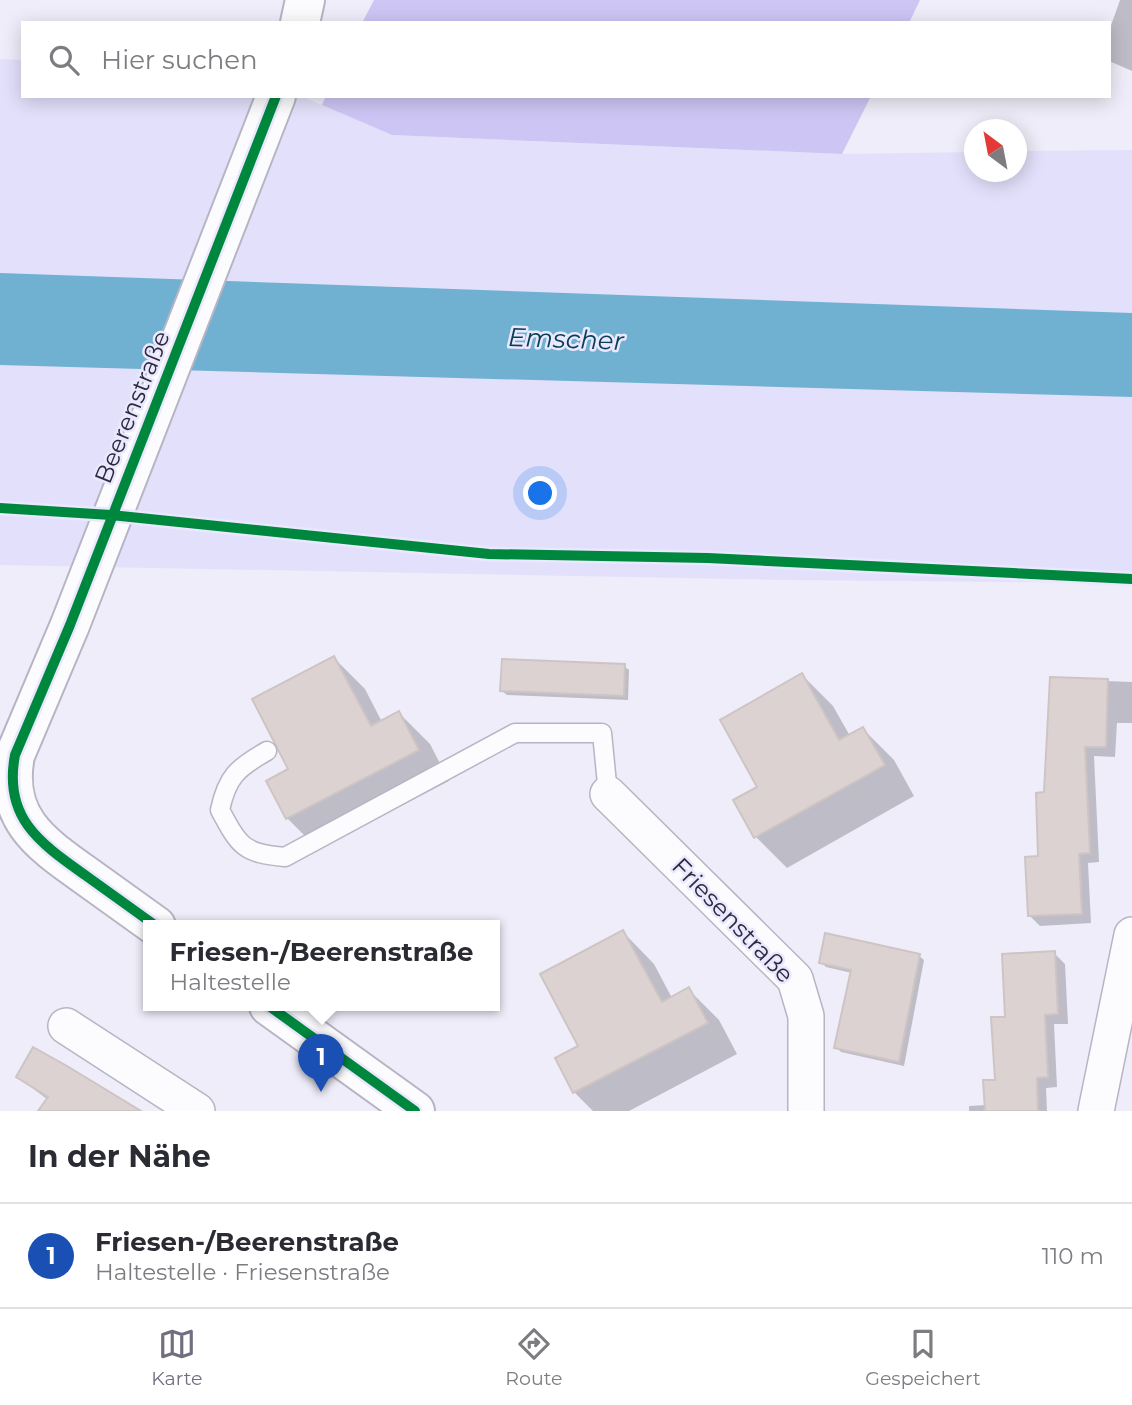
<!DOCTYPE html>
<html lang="de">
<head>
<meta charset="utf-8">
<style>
	:root { --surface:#fff; --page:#f7f7f7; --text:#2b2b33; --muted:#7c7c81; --line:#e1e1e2; --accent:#716e7f }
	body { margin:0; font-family:Montserrat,sans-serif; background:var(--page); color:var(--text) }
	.compass { position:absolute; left:964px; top:119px; width:63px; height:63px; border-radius:50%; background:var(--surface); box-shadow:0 4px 18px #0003; rotate:328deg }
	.you { position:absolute; left:541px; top:494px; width:24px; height:24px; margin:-18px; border:5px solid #fff; border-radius:50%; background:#1a73e8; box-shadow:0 0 0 10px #1a73e833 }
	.badge { display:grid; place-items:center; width:46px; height:46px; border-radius:50%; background:var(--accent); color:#fff; font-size:23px; font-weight:700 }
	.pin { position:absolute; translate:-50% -58px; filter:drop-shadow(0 2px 4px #0008) }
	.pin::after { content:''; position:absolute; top:37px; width:24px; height:21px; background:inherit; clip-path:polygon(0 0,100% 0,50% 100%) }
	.popup { position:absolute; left:143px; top:920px; width:357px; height:91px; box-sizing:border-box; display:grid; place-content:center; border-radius:0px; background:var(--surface); filter:drop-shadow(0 2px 5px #0005); font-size:23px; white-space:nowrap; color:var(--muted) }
	.popup b { font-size:26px; color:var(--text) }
	.popup::after { content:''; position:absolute; left:50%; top:100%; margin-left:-14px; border:14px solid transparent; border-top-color:var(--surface) }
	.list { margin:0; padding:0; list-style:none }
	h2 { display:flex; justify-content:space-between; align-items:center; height:91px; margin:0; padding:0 28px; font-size:30px }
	h2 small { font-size:23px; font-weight:400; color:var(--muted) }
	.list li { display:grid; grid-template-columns:46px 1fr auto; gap:21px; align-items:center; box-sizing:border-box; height:105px; padding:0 28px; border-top:2px solid var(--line) }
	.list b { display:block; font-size:26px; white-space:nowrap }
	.list p { margin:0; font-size:23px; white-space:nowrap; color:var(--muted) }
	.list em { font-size:23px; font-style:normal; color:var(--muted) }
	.icon { flex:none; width:38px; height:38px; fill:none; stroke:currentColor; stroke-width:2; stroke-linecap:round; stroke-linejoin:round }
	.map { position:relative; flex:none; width:1132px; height:1111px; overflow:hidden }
	.search { position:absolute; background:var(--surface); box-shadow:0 4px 18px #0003; left:21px; right:21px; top:21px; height:77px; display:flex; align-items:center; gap:18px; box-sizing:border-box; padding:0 24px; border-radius:0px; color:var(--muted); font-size:26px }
	.sheet { height:196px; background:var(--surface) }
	nav { display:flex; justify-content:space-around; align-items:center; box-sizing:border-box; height:98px; border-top:2px solid var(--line); background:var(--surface); font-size:19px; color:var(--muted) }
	nav a { display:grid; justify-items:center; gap:4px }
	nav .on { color:var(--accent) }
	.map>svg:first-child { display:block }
	.green { fill:#e3e0fb }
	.forest { fill:#cdc6f5 }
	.water { fill:#70b1d1 }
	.shadow { fill:#0003 }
	.building { fill:#dcd2d1; stroke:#cec4c4; stroke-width:2 }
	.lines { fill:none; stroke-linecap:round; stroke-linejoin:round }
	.lane-casing { stroke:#b6b5c4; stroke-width:21 }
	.street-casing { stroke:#b6b5c4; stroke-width:38 }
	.secondary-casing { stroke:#b6b5c4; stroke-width:42 }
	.lane { stroke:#fcfcfe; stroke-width:18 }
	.street { stroke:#fcfcfe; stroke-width:35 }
	.secondary { stroke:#fcfcfe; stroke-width:38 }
	.cycleway-casing { stroke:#eae8fe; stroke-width:15 }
	.cycleway { stroke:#00873e; stroke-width:10 }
	.labels { text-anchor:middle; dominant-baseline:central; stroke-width:5; stroke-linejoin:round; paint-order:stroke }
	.street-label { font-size:24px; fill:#2d2a3e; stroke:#eae8fe }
	.water-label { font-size:26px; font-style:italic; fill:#083f54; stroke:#eae8fe }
</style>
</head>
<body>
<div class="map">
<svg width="1132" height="1111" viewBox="0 0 1132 1111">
	<rect width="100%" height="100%" fill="#eeedf9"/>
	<polygon class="green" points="0,59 23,60 23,96 301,96 392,135 842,154 974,152 974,172 1016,172 1017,151 1132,150 1132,583 785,580 0,565"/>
	<g class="forest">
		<polygon points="374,0 920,0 909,23 362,23"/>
		<polygon points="326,96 871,96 842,154 392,135 322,105"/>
	</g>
	<polygon class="water" points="0,273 1132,313 1132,397 0,365"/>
	<g class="shadow">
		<polygon points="1120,0 1132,0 1132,71 1109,61 1109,31"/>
		<polygon points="334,658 365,689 382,722 399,713 430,744 449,781 318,849 287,818 290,770"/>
		<polygon points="624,666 629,670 628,700 507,695 502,691"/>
		<polygon points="802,675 833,706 850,736 863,729 894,760 914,796 787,868 756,837 735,801 759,787"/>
		<polygon points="1051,679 1132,682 1132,723 1117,723 1115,757 1094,756 1099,862 1088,863 1091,923 1040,926 1030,916 1046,794"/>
		<polygon points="623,932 654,964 672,998 688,989 719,1020 737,1054 629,1111 593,1111 574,1092 580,1046"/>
		<polygon points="1054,953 1065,964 1068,1024 1054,1024 1057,1087 1046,1088 1047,1111 969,1111 969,1106 986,1105 997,1082 1007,1018"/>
		<polygon points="919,956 924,960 904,1066 841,1052 836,1047 852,973 826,967 821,962"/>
		<polygon points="18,1077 135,1111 51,1111 48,1100"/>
	</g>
	<g class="building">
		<polygon points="334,656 371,726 399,711 419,750 286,819 266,781 288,769 252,699"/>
		<polygon points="502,659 625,664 624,696 500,691"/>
		<polygon points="802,673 839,740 863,727 885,765 754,838 733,800 757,787 720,720"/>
		<polygon points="1050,677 1108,679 1106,747 1085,747 1090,853 1079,854 1082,914 1028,916 1025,857 1038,856 1036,793 1044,792"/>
		<polygon points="623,930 662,1002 689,987 708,1023 573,1093 555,1058 578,1046 540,974"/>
		<polygon points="825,933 920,954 899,1062 834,1048 851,970 819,963"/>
		<polygon points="1055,951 1058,1014 1045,1015 1048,1077 1037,1078 1038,1111 985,1111 983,1080 995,1080 991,1017 1005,1017 1002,954"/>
		<polygon points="33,1047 67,1066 141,1111 38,1111 48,1097 16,1077"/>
	</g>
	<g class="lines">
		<g class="lane-casing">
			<path id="lane" d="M267 751C237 768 227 777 220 810 240 847 243 853 285 857L515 733H602L608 794"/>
		</g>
		<g class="street-casing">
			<g id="street">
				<polyline points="608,794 795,979 806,1016 806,1111"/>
				<polyline points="66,1026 197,1111"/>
				<polyline points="1096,1111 1132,935"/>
			</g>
		</g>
		<g class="secondary-casing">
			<g id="secondary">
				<polyline points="300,23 305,0"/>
				<path d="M156 926C132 909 109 892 85 875 40 843 3 818 15 755L70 625 276 96"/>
				<polyline points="269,1006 415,1111"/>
			</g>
		</g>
		<use href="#lane" class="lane"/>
		<use href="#street" class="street"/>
		<use href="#secondary" class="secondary"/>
		<g class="cycleway-casing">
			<g id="cycleway">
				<polyline points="0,508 111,515 489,554 708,558 1132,579"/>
				<path d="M156 926C132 909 109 892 85 875 40 843 3 818 15 755L70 625 276 96"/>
				<polyline points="269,1006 415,1111"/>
			</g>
		</g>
		<use href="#cycleway" class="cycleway"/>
	</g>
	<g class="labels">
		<g class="street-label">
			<text transform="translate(132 407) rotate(-68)">Beerenstraße</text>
			<text transform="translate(733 920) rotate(46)">Friesenstraße</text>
		</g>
		<g class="water-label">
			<text transform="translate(566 339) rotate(2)">Emscher</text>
		</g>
	</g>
</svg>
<svg class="compass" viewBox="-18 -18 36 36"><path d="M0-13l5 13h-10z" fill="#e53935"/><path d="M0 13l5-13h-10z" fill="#7c7c81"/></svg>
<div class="you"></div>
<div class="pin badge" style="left:321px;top:1092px;background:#1a4fb4">1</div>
<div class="popup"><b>Friesen-/Beerenstraße</b>Haltestelle</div>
<div class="search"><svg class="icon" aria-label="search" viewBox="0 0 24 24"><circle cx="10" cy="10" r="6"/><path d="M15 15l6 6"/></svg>Hier suchen</div>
</div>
<section class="sheet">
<h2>In der Nähe<small></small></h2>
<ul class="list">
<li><span class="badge" style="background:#1a4fb4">1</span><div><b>Friesen-/Beerenstraße</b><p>Haltestelle · Friesenstraße</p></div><em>110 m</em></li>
</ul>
</section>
<nav>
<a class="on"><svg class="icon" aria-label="map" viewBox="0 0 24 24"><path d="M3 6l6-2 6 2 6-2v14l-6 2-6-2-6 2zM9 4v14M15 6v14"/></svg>Karte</a>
<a><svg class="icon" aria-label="directions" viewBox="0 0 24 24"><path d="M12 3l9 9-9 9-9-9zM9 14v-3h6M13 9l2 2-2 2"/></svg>Route</a>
<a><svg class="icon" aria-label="saved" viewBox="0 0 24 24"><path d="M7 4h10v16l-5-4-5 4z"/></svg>Gespeichert</a>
</nav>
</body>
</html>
